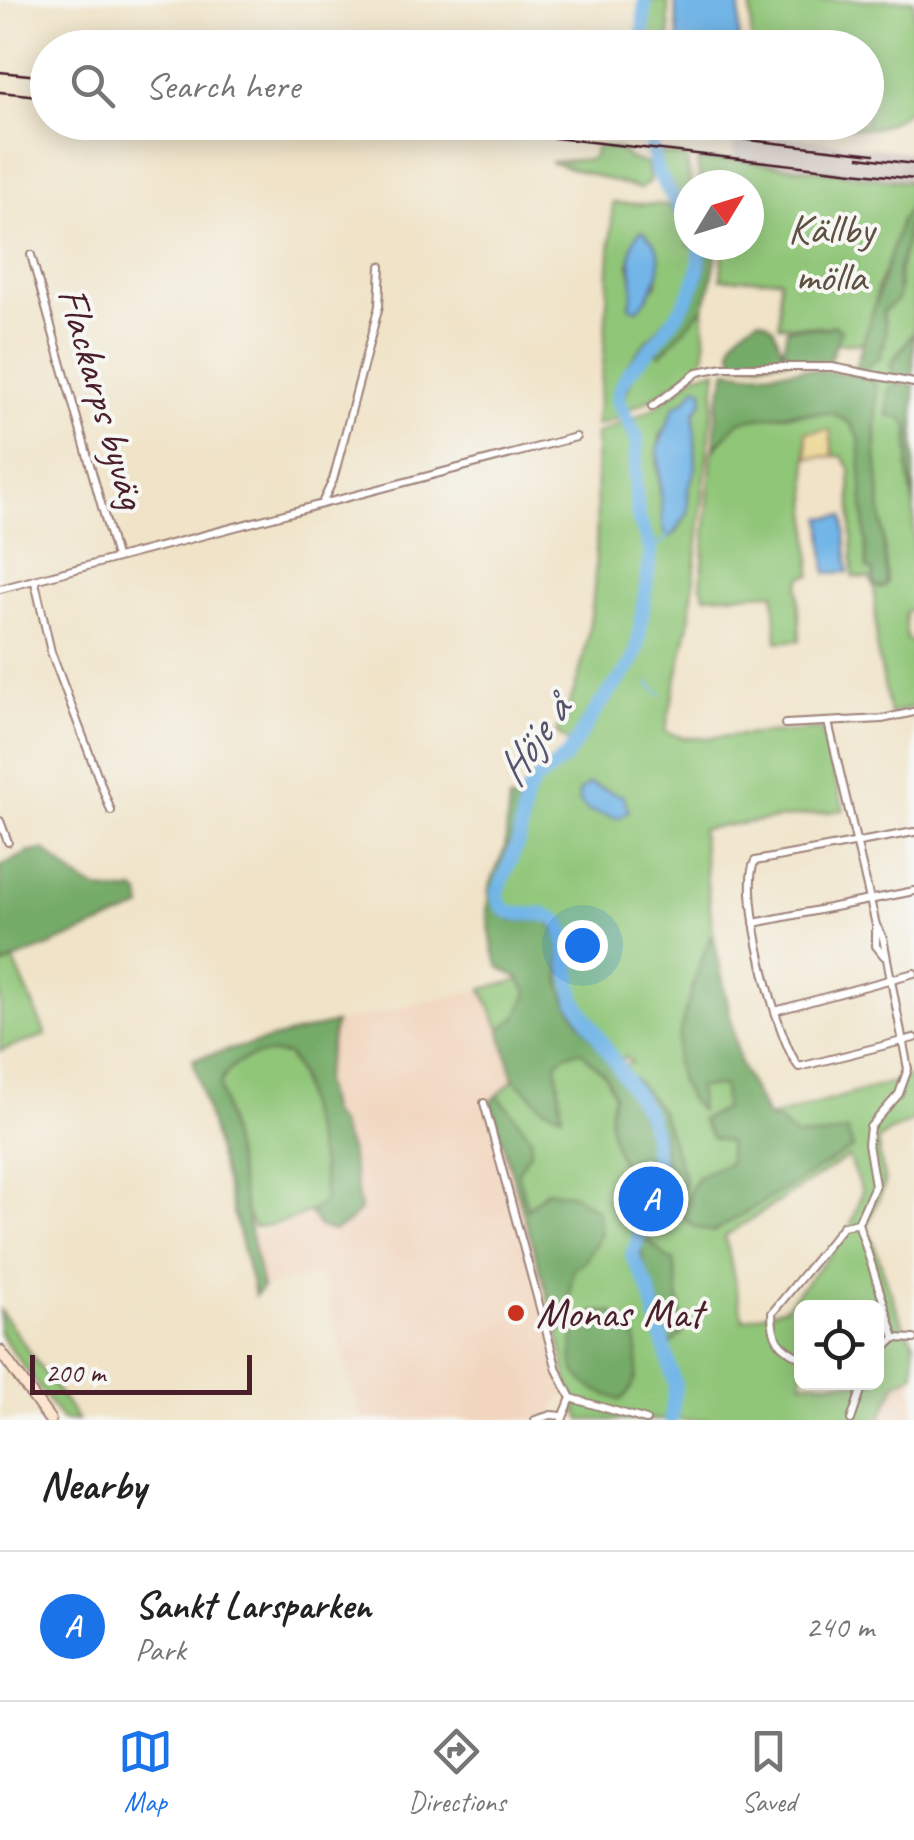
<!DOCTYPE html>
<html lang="en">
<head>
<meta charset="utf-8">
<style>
	:root { --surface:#fff; --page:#f6f6f6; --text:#222; --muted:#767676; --line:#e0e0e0; --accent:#1a73e8 }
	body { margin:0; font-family:Caveat,sans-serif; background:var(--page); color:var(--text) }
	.controls { position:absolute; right:30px; bottom:30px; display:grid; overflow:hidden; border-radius:15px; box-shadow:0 5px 25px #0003 }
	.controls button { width:90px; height:90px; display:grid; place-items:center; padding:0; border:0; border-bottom:2px solid var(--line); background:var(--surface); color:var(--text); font:50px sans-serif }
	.compass { position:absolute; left:674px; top:170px; width:90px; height:90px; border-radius:50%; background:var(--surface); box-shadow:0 5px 25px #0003; rotate:52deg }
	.scale { position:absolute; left:30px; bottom:25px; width:222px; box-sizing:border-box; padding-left:10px; border:5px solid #4a1f2b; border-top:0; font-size:28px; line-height:35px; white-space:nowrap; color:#4a1f2b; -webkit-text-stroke:8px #f6f6f2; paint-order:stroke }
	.you { position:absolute; left:582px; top:945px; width:35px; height:35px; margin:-25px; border:8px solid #fff; border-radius:50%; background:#1a73e8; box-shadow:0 0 0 15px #1a73e833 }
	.badge { display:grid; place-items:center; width:65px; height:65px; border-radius:50%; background:var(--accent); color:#fff; font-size:32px; font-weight:700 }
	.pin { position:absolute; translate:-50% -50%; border:5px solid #fff; box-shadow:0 2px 10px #0006 }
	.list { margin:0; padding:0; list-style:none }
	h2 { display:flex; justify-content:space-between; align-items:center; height:130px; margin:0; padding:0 40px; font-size:42px }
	h2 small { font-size:32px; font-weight:400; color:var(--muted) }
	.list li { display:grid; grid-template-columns:65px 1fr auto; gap:30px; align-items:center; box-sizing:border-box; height:150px; padding:0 40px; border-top:2px solid var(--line) }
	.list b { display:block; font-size:38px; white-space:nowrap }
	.list p { margin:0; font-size:32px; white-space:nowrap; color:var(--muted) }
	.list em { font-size:32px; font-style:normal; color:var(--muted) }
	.icon { flex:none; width:55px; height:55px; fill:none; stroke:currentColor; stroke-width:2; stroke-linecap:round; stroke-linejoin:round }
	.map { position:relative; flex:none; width:914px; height:1420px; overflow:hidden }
	.search { position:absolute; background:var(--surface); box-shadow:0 5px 25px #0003; left:30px; right:30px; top:30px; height:110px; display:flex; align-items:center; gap:25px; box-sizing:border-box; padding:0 35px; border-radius:55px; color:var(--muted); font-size:38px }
	.sheet { height:280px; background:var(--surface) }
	nav { display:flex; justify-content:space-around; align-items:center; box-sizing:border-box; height:140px; border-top:2px solid var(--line); background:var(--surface); font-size:28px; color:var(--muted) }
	nav a { display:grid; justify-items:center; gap:5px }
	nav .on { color:var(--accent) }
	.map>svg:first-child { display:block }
	.built { fill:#f1d5bd }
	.industrial { fill:#cec1ba }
	.green { fill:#90c678; stroke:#6d7252; stroke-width:2.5; fill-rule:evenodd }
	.forest { fill:#74ab68; stroke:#5f654a; stroke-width:2.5 }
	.sand { fill:#eeda9e; stroke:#9c7c64; stroke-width:2.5 }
	.water { fill:#72b6e8; stroke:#5e6a8a; stroke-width:2.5 }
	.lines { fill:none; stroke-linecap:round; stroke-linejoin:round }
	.stream { stroke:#72b6e8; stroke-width:2.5 }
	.river { stroke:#72b6e8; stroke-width:14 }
	.minor-casing { stroke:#9d8179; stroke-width:10 }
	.secondary-casing { stroke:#9d8179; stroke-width:14 }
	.minor { stroke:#fff; stroke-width:6 }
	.secondary { stroke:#fce5cf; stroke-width:10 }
	.rail { stroke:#4a1f2b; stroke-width:2.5 }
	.poi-dot { fill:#c8321e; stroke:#f6f6f2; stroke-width:4 }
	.labels { text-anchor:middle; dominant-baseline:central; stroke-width:8; stroke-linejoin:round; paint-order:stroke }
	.park-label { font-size:42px; fill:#5f5142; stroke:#f6f6f2 }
	.street-label { font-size:42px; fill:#4a1f2b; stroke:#f6f6f2 }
	.poi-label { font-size:42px; fill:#4a1f2b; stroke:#f6f6f2; text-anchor:start }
	.water-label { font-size:45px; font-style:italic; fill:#58546d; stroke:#f6f6f2 }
</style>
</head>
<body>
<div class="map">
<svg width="914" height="1420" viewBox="0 0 914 1420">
	<rect width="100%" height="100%" fill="#f6f6f2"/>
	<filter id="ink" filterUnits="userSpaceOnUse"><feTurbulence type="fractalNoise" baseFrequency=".01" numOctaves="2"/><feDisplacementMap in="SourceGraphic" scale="20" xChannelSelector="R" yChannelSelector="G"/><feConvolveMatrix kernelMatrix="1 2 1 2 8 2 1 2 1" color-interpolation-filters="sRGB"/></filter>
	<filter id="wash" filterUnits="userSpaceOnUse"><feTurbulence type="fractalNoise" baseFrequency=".0048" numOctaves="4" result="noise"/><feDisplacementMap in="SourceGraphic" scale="40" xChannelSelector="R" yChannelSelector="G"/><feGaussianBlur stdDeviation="2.25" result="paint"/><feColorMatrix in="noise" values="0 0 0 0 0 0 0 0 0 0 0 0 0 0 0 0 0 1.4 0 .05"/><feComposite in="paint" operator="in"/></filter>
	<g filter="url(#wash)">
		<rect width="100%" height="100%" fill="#f0e3c7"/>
		<g class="built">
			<polygon points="482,989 500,1029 514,1079 569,1390 552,1409 556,1420 361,1420 320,1274 262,1288 250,1235 312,1217 319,1227 352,1170 350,1152 338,1123 330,1114 323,1081 335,1023"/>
			<polygon points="914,1375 914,1420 880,1420 896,1384"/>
		</g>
		<polygon class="industrial" points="750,131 914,153 914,183 734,160 733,135"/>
		<g class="green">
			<polygon points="650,0 668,0 670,47 648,47"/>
			<path d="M751 0H914V105C885 131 866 133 829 123L866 122V48L751 47Z"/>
			<polygon points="595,147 618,149 631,159 647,164 650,181 640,189 550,162 589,159 594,156"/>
			<polygon points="661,153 686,157 691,185 689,206 678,202 657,160"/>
			<polygon points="734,160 914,183 914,202 877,289 870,343 826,343 827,327 779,325 780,279 721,279 723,245 749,245 749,185 701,185 697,161"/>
			<path d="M613 203 668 205 689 229V245H697C705 319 594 355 619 418L595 426 603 367ZM645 232 658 265 657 285 629 306 635 294 629 263Z"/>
			<path d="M907 225 914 226V332L893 360 902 379 889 389 909 428 908 469 914 508V608L905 612 907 640 914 642V707L890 714 877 650 874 588 870 578 853 577 850 468 842 456H833L830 430 806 432 811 575 802 577 798 587 800 640 777 642 774 593 705 596 701 586 712 453 731 429 740 421 761 416 832 413 850 423 859 437 875 586 880 589 887 583 876 451V384L849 372 855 368 862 370 884 345 883 310 900 288C897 266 906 247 907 225Z"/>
			<path d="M703 308C703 321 708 343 704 356 699 370 641 408 626 409L623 399 636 370 657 351 661 354Z"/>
			<path d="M717 370 689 623 665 732 685 738H703L821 729 844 810 701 829 713 933 709 939 740 1064 768 1118 914 1076V1121L889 1132 877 1141 885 1184 867 1225 901 1321 914 1342V1374L896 1384 880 1420H581L569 1390 558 1331 491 1102 514 1079 500 1029 482 989 562 970 569 1002 616 1067 632 1062 625 1057 618 1062C600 1039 579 1008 572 979 567 959 578 935 561 919 543 902 511 925 501 894L522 840 530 797 536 785 570 757 571 743 556 733C603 645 597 532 596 434L653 409 697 374ZM703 390V400L694 414 696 468 688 489V512L676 533H665L657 462 660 435ZM848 1157 862 1192 848 1234 784 1308 743 1320 725 1236ZM802 1308H876V1382H802Z"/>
			<polygon points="14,961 46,1035 0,1051 0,967"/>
			<path d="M266 1052 287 1055C304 1077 302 1098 310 1123 318 1151 325 1173 325 1202 305 1217 280 1225 254 1227L244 1208 220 1086C228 1064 244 1059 266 1052Z"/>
			<polygon points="0,1310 78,1420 62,1420 0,1333"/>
		</g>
		<g class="forest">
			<polygon points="914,202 914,226 907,226 906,244 898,271 898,300 883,311 886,332 880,358 862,370 855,368 901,220"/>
			<path d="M705 245 718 248 710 289 703 308 661 355 657 351 660 342C679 311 713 285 705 245Z"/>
			<path d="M758 319C782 324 774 344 788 360L737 364C723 343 739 329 758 319Z"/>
			<path d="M835 325 841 330 830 360 801 362 783 349 787 329C803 324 818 333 835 325Z"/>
			<polygon points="914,332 913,376 914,381 896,376 890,366"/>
			<polygon points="805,369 868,376 876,384 876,451 887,583 885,587 875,586 873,570 867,569 859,438 850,423 832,413 790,413 740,421 714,448 717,405 727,370 749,373"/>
			<polygon points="898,384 914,385 914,508 908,469 909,428 903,419 888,416 889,389"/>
			<path d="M509 800 518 802 521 813 492 894 500 913 511 920 548 921C571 947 553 966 564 994 569 1008 580 1022 589 1034 625 1084 661 1121 648 1187L630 1180C616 1152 602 1125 614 1095L605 1075 581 1051 567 1054 556 1062 562 1115 544 1108 514 1079 500 1029 516 1018 528 994 519 978 499 967 493 950 487 913 489 888 505 848Z"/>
			<path d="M44 850C77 876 89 898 135 890L140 894 142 908 0 966V866L30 852Z"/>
			<path d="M713 933 740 1064 767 1118 779 1121 795 1136H821L847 1131 853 1148 713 1232 695 1227 683 1218C693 1178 690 1177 729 1163L728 1142 712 1138 701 1120 724 1109 723 1086 698 1087 700 1111C686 1098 678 1081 676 1062 674 1043 702 951 713 933Z"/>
			<path d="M335 1023 323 1081 330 1114 338 1123 350 1152 360 1210 348 1223 333 1231 319 1227 310 1213 324 1202C325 1173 318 1151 310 1123 302 1098 305 1077 288 1055 259 1051 230 1057 220 1086L262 1288 255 1296 193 1059Z"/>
			<path d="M634 1078 661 1111 685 1179 672 1232 645 1231C649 1215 657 1200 661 1185 672 1145 655 1111 631 1080Z"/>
			<path d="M498 1095 531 1137V1150L518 1172 527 1209 547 1190 574 1195 598 1211 601 1234 584 1263 574 1268C568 1291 572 1309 562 1330L558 1331 491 1102Z"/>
			<polygon points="643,1240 649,1240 667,1258 674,1260 683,1333 669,1346 660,1308 641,1257"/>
			<path d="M596 1312H612L635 1331C638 1354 643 1386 620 1400 572 1382 566 1373 577 1323Z"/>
		</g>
		<polygon class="sand" points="830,430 833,456 808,458 806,432"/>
		<g class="water">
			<polygon points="675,0 740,0 738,47 679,47"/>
			<path d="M640 231 645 232C648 237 653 241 656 246 667 266 651 295 638 309L629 306C641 282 620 255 640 231Z"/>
			<polygon points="697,386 703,390 703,400 694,414 696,468 688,489 688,513 671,537 665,533 663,524 658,448 675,405 685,401"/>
			<polygon points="844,516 848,572 826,573 822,518"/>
			<polygon points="589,784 623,796 629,811 618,818 588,811 579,801 579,791"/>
		</g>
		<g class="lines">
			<g class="stream">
				<polyline points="650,548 662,543 668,535"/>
				<polyline points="648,683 661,694"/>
			</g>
			<g class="river">
				<polyline points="642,48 645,0"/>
				<polyline points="646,122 657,172 689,223"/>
				<path d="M671 1420 675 1385 648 1287 632 1256 657 1181 653 1133 648 1114 575 1000C568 982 568 931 558 921 541 905 503 928 497 894L519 839 526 796 534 782 567 756 598 707 631 665 637 650 651 550 638 517 635 483 637 438 617 400C621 375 636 366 651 348 676 317 703 287 700 245"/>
			</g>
		</g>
	</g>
	<g filter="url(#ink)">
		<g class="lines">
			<g class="minor-casing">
				<g id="minor">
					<polyline points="31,255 116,557"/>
					<polyline points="652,407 698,372 723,367 832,367 914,383"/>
					<polyline points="323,501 333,480 379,306 381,266"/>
					<polyline points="35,582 51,652 111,811"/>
					<polyline points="0,589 576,437"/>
					<polyline points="828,722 876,925 883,938 908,1069 899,1094 870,1127 868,1144 875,1185 858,1223 895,1338"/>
					<polyline points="785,724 882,719 914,712"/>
					<polyline points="0,821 8,842"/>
					<path d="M914 832 755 861C738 889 777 1041 799 1067L914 1038"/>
					<polyline points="754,923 914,891"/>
					<polyline points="876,926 876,946 884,956"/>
					<polyline points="775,1011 914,973"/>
					<polyline points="484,1103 557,1370 571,1398"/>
					<polyline points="876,1356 895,1338 914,1339"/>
					<path d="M802 1358C779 1348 772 1338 772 1313L843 1226 858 1223"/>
					<polyline points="851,1382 862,1387"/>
					<polyline points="535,1420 551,1415 562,1416"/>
					<polyline points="562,1420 571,1398 646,1420"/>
					<polyline points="851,1420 864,1382"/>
				</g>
			</g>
			<g class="secondary-casing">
				<polyline id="secondary" points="0,1351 50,1420"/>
			</g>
			<use href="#minor" class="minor"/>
			<use href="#secondary" class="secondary"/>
			<g class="rail">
				<polyline points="0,72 48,77"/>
				<polyline points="0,92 48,97"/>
				<polyline points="347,122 547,137 914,179"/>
				<polyline points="589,122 874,154"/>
				<polyline points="859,157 914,164"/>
			</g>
		</g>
	</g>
	<circle class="poi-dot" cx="516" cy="1313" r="10"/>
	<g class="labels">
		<g class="park-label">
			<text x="831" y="229">Källby<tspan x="831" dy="48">mölla</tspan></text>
		</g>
		<g class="street-label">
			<text transform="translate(102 398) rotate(74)">Flackarps byväg</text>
		</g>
		<g class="poi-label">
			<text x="536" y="1313">Monas Mat</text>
		</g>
		<g class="water-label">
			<text transform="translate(533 741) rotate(-55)">Höje å</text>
		</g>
	</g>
</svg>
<div class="controls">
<button><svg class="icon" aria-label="locate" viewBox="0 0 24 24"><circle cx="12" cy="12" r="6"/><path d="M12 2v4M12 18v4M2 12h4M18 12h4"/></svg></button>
</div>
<svg class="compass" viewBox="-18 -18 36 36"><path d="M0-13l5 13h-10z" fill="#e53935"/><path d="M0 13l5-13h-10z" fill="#767676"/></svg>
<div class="scale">200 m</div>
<div class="you"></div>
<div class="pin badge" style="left:651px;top:1199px">A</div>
<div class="search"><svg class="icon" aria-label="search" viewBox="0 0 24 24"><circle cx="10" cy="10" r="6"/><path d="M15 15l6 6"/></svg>Search here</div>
</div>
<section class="sheet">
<h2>Nearby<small></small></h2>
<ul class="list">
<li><span class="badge">A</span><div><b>Sankt Larsparken</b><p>Park</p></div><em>240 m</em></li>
</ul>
</section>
<nav>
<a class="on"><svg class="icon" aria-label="map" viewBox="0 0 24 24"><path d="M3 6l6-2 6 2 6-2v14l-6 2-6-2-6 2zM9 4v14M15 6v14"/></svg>Map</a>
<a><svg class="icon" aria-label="directions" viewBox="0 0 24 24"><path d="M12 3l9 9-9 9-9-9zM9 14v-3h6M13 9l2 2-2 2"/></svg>Directions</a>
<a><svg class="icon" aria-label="saved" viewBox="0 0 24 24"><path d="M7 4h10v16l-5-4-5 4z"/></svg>Saved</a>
</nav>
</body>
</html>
